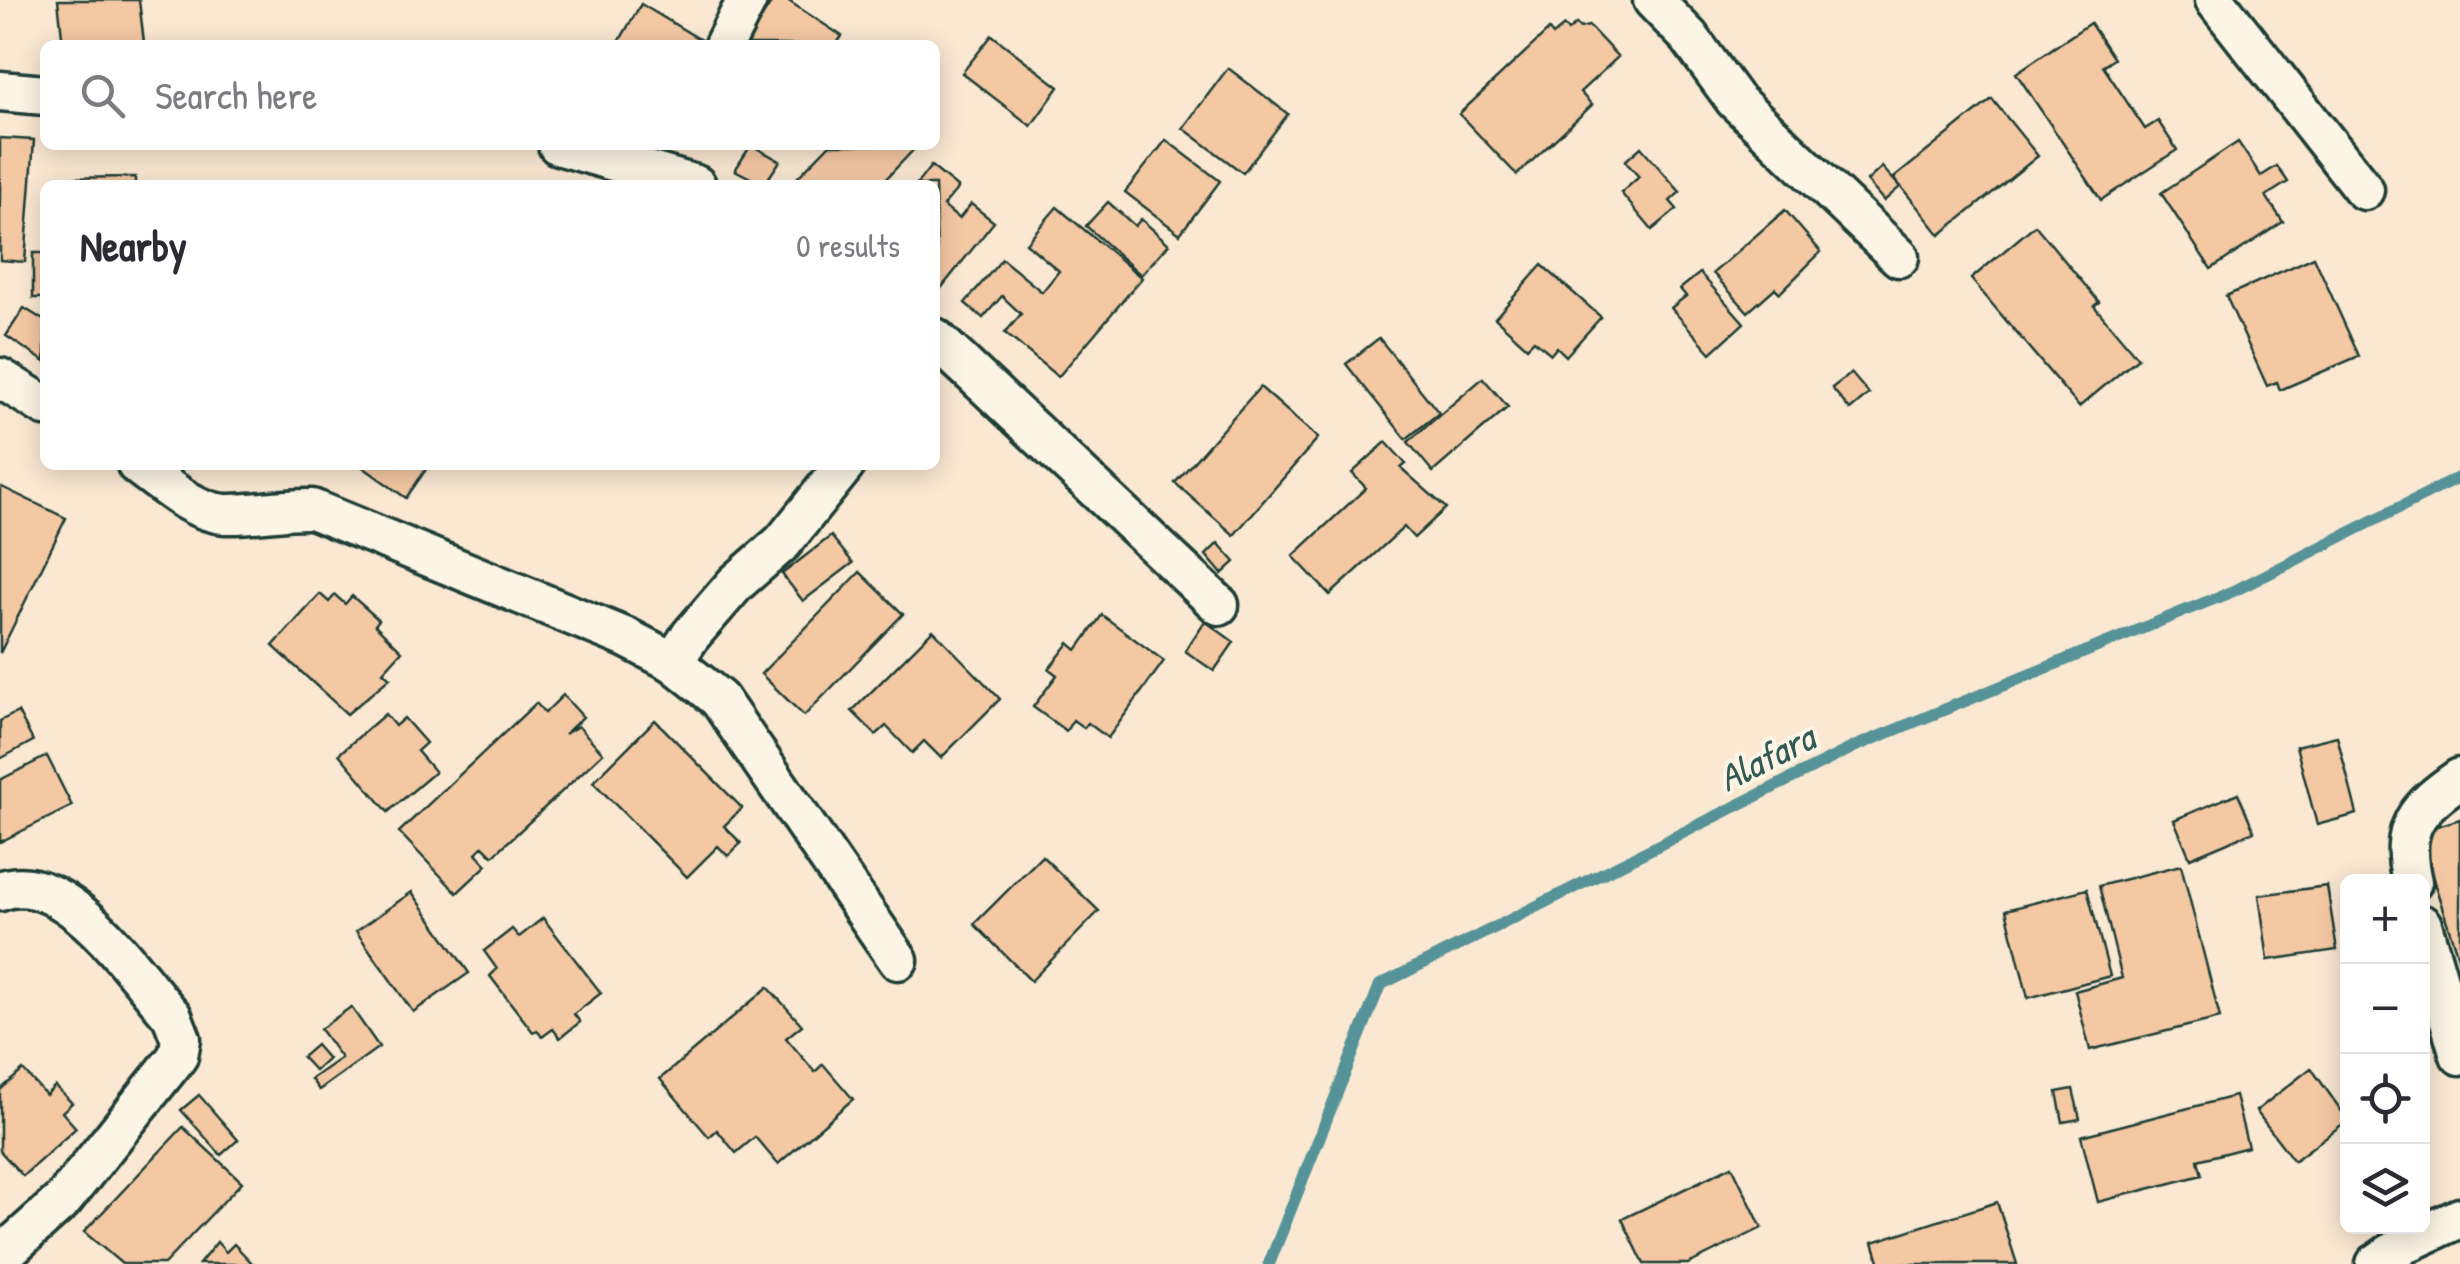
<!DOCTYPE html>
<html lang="en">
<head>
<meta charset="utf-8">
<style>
	:root { --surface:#fff; --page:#f2f2f3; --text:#2b2b33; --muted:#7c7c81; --line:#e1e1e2 }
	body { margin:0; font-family:"Patrick Hand",sans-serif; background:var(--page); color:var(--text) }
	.controls { position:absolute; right:30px; bottom:30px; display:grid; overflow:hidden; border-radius:15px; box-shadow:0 5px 25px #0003 }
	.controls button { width:90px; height:90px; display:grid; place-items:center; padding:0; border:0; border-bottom:2px solid var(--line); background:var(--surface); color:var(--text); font:50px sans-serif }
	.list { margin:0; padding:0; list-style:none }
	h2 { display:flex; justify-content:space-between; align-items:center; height:130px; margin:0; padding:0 40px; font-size:42px }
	h2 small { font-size:32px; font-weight:400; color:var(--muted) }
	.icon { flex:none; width:55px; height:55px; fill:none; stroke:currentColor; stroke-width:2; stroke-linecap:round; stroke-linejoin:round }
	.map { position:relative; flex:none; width:2460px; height:1264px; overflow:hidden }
	.search { position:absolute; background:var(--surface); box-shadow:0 5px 25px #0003; left:40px; top:40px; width:900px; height:110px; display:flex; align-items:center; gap:25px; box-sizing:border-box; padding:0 35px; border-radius:15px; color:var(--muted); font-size:38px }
	.panel { position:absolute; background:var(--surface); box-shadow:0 5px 25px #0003; left:40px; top:180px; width:900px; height:290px; border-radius:15px }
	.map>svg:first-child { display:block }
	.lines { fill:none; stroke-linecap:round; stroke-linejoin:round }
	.stream { stroke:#579398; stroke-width:12 }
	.building { fill:#f5c8a4; stroke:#1f3d34; stroke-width:2.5 }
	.minor-casing { stroke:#1f3d34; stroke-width:45 }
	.minor { stroke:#fcf5e5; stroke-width:38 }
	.labels { text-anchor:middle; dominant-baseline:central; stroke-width:8; stroke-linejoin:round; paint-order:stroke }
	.water-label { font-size:38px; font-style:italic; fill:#325a55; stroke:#fcf5e5 }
</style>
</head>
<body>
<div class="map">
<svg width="2460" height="1264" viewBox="0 0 2460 1264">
	<rect width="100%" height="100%" fill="#fae8d2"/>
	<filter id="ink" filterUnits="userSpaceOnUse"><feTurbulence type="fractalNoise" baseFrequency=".01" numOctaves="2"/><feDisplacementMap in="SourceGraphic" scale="20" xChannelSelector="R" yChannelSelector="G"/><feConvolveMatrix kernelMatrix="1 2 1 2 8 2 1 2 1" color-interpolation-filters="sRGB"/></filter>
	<g filter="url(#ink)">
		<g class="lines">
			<polyline class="stream" points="1269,1264 1380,985 1856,746 2238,589 2460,477"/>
		</g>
		<g class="building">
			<polygon points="58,0 139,0 144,43 63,45"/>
			<polygon points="773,0 787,0 842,36 836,45 744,45"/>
			<polygon points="641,4 704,42 702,45 617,45"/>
			<polygon points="2090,23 2114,59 2103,66 2145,129 2158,121 2177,150 2101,200 2016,73"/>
			<polygon points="1576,24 1580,28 1589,26 1618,57 1580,92 1592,105 1517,175 1459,114 1549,30 1553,35 1564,26 1568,31"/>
			<polygon points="992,35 1059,87 1031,126 962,73"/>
			<polygon points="1228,68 1288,114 1243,173 1183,128"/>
			<polygon points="1992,99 2038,156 1940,235 1894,178"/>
			<polygon points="0,138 34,140 25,262 0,260"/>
			<polygon points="1166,140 1220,181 1180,234 1125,192"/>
			<polygon points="2238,142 2261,176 2277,166 2288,182 2266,196 2283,222 2211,269 2161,193"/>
			<polygon points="751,145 780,161 764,185 735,170"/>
			<polygon points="829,145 918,145 880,185 806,185 798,177"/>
			<polygon points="1641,147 1680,192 1670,201 1677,209 1652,230 1621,193 1639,177 1625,161"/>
			<polygon points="931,166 958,188 943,206 959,219 971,204 994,222 938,292 935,185 916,185"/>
			<polygon points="1882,167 1900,187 1884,201 1867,181"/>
			<polygon points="135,177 135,185 55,185 55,178"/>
			<polygon points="1108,202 1135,226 1141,219 1169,244 1141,275 1086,226"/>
			<polygon points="1057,207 1142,278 1058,377 1005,333 1021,314 1002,296 983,318 965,303 1002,259 1042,292 1059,271 1026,243"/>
			<polygon points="1785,210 1821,252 1780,293 1775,288 1748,312 1713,273"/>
			<polygon points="2035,225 2099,302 2094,306 2138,358 2079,407 1971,279"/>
			<rect x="33" y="253" width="12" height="45"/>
			<polygon points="2314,257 2359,356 2280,390 2277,382 2267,386 2226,296"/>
			<polygon points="1542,265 1601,317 1566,356 1557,347 1551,354 1534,340 1527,347 1495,318"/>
			<polygon points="1700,273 1744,323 1711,353 1671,308 1686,296 1680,289"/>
			<polygon points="24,308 45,321 45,362 6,336"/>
			<polygon points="1379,338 1439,413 1406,439 1346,364"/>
			<polygon points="1851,373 1869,394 1850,410 1832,388"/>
			<polygon points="1483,378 1508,407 1433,472 1408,442"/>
			<polygon points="1260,387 1318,438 1234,535 1175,483"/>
			<polygon points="1386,442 1406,464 1401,468 1446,508 1414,538 1404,527 1330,595 1293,556 1366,488 1352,473"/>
			<polygon points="360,465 429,465 406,498"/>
			<polygon points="2,487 66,518 0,653 0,491"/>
			<polygon points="831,536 853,563 803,601 782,574"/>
			<polygon points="1218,543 1235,562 1222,574 1206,555"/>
			<polygon points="860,572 903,614 804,716 761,674"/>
			<polygon points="320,594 329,602 335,595 345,604 352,596 379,620 375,625 402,651 383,672 390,678 347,714 273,646"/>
			<polygon points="1102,615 1164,661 1108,738 1088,723 1084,728 1073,720 1066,731 1033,707 1057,675 1049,669 1069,643 1077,650"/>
			<polygon points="1205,621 1234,642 1214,671 1185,651"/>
			<polygon points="933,630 1000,699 941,758 924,741 912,753 886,726 876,735 852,711"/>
			<polygon points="563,695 583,717 565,734 578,726 603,753 493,856 483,846 476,853 487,865 457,893 399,832 536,703 545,713"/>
			<polygon points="18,712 33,741 0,759 0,721"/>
			<polygon points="385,714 395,726 404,718 426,743 417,751 435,772 388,812 339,754"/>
			<polygon points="655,720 742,808 724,826 741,843 728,856 718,846 687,877 593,782"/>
			<polygon points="2337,736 2357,814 2317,825 2296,746"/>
			<polygon points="47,756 72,806 0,842 0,780"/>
			<polygon points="2238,793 2254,831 2190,858 2174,820"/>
			<polygon points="2460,819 2460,963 2418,832"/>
			<polygon points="1042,856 1099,911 1031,981 974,924"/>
			<polygon points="2181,865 2220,1018 2090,1050 2075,991 2122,978 2099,886"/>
			<polygon points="2327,886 2337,950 2268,960 2259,895"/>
			<polygon points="2087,889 2110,976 2028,998 2006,910"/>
			<polygon points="412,892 469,973 413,1012 356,931"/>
			<polygon points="543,918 601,993 574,1014 580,1022 560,1038 553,1029 542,1037 537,1030 533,1032 490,976 497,969 484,951 512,929 519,937"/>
			<polygon points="768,987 802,1025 786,1038 815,1072 823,1064 853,1099 778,1164 755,1137 736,1153 717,1130 709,1137 660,1079"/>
			<polygon points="351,1007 379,1047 319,1090 311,1079 341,1058 320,1029"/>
			<polygon points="316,1045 328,1059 315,1071 302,1057"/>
			<polygon points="2311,1068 2348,1120 2294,1161 2256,1111"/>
			<polygon points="23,1070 46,1095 55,1086 72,1103 62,1112 76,1128 23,1176 0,1151 0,1090"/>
			<polygon points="2073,1089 2080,1119 2063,1122 2057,1092"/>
			<polygon points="199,1095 238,1140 221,1155 181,1110"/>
			<polygon points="2235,1096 2248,1147 2198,1160 2202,1175 2098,1202 2081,1136"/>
			<polygon points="183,1127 242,1182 164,1264 122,1264 84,1232"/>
			<polygon points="1732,1166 1762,1228 1688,1264 1644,1264 1622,1219"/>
			<polygon points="1997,1202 2017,1264 1880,1264 1873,1242"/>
			<polygon points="217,1242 226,1252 234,1244 253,1264 199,1264"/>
		</g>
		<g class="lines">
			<g class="minor-casing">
				<g id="minor">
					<polyline points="1653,0 1689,37 1735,100 1899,257"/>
					<polyline points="2215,0 2364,190"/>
					<polyline points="724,45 747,0"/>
					<polyline points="0,91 45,95"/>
					<polyline points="558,145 696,185"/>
					<polyline points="935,338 1219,605"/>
					<polyline points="0,378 45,406"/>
					<path d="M137 465C162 483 193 512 225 514 254 515 283 508 312 509L627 638 673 662 719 699 898 960"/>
					<polyline points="673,662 691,635 736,583 783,542 845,465"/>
					<path d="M2412 882C2399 826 2416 809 2460 778"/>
					<path d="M0 891C65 866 133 973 172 1016L181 1039 178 1056 63 1200 0 1257"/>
					<polyline points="2422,925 2460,1055"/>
					<polyline points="2376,1264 2406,1243 2460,1218"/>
				</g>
			</g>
			<use href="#minor" class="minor"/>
		</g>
	</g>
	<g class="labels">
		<g class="water-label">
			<text transform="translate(1766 757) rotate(-27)">Alafara</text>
		</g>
	</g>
</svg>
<div class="controls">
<button>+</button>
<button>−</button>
<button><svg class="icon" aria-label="locate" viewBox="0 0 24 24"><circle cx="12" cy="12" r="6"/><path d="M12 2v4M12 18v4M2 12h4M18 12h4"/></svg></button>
<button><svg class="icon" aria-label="layers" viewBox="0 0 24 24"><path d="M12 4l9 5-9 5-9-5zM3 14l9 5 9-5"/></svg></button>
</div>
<div class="search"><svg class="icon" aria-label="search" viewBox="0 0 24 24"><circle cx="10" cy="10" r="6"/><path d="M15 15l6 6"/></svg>Search here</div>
<section class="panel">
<h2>Nearby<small>0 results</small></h2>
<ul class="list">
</ul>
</section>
</div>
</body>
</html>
